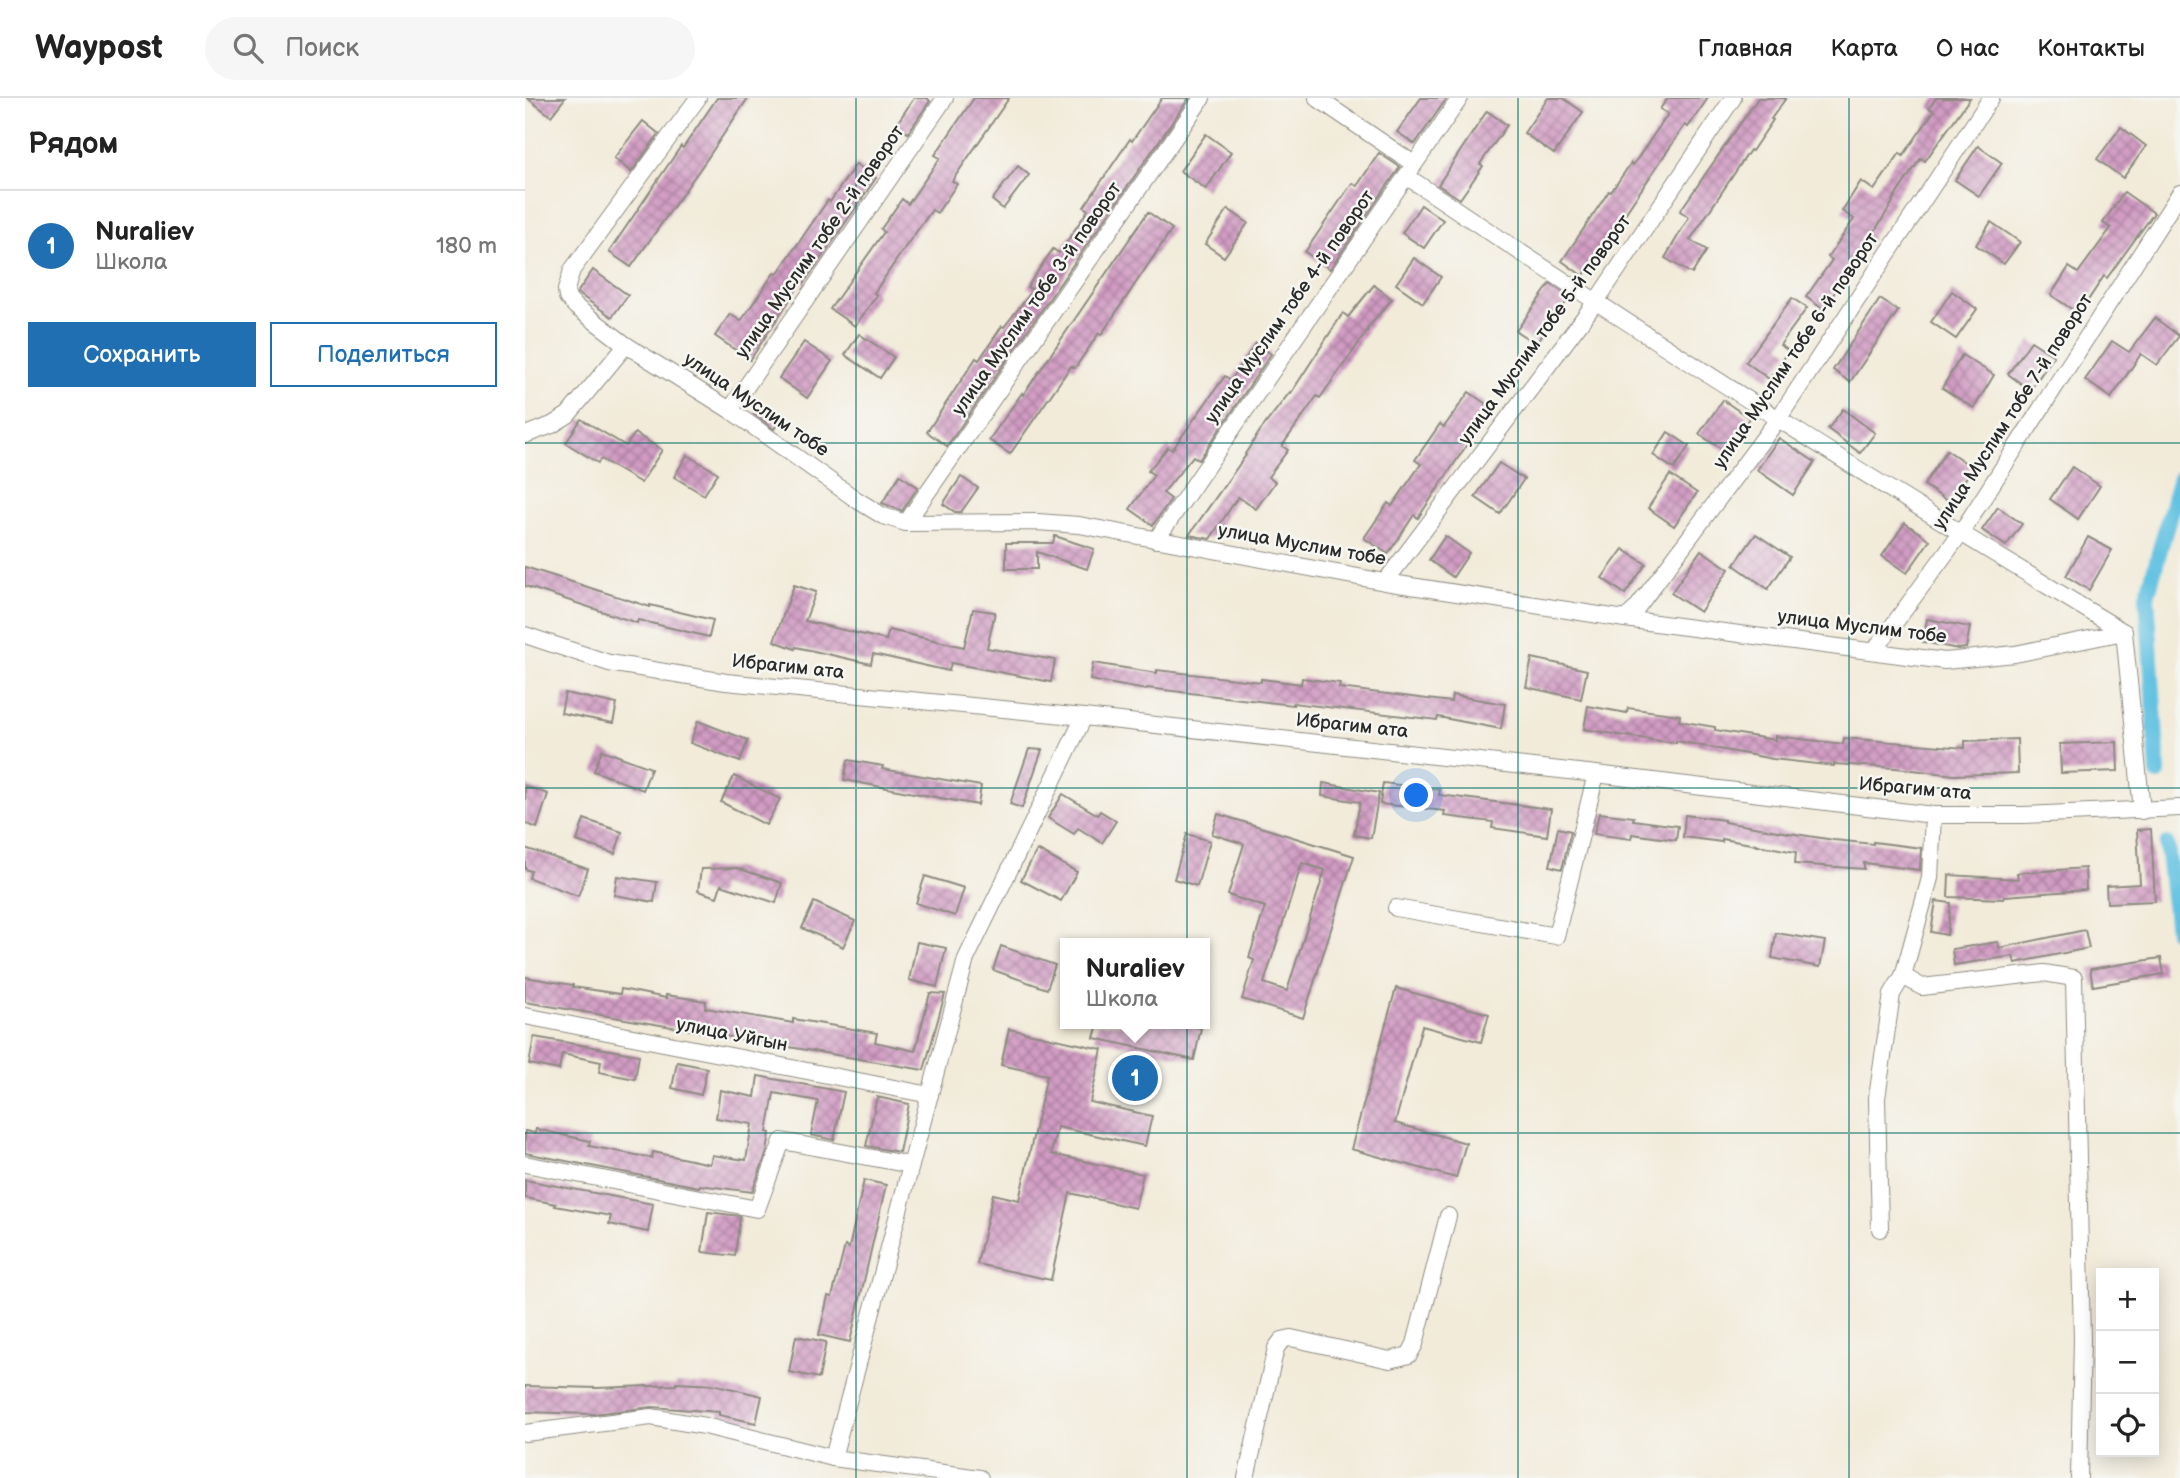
<!DOCTYPE html>
<html lang="ru">
<head>
<meta charset="utf-8">
<style>
	:root { --surface:#fff; --page:#f6f6f6; --text:#222; --muted:#767676; --line:#e0e0e0; --accent:#1f6fb2 }
	body { margin:0; font-family:"Balsamiq Sans",sans-serif; background:var(--page); color:var(--text) }
	.controls { position:absolute; right:21px; bottom:21px; display:grid; overflow:hidden; border-radius:0px; box-shadow:0 4px 18px #0003 }
	.controls button { width:63px; height:63px; display:grid; place-items:center; padding:0; border:0; border-bottom:2px solid var(--line); background:var(--surface); color:var(--text); font:35px sans-serif }
	.you { position:absolute; left:892px; top:698px; width:24px; height:24px; margin:-18px; border:5px solid #fff; border-radius:50%; background:#1a73e8; box-shadow:0 0 0 10px #1a73e833 }
	.badge { display:grid; place-items:center; width:46px; height:46px; border-radius:50%; background:var(--accent); color:#fff; font-size:23px; font-weight:700 }
	.pin { position:absolute; translate:-50% -50%; border:4px solid #fff; box-shadow:0 2px 7px #0006 }
	.popup { position:absolute; left:535px; top:840px; width:150px; height:91px; box-sizing:border-box; display:grid; place-content:center; border-radius:0px; background:var(--surface); filter:drop-shadow(0 2px 5px #0005); font-size:23px; white-space:nowrap; color:var(--muted) }
	.popup b { font-size:26px; color:var(--text) }
	.popup::after { content:''; position:absolute; left:50%; top:100%; margin-left:-14px; border:14px solid transparent; border-top-color:var(--surface) }
	.list { margin:0; padding:0; list-style:none }
	h2 { display:flex; justify-content:space-between; align-items:center; height:91px; margin:0; padding:0 28px; font-size:30px }
	h2 small { font-size:23px; font-weight:400; color:var(--muted) }
	.list li { display:grid; grid-template-columns:46px 1fr auto; gap:21px; align-items:center; box-sizing:border-box; height:112px; padding:0 28px; border-top:2px solid var(--line) }
	.list b { display:block; font-size:26px; white-space:nowrap }
	.list p { margin:0; font-size:23px; white-space:nowrap; color:var(--muted) }
	.list em { font-size:23px; font-style:normal; color:var(--muted) }
	.actions { display:flex; gap:14px; padding:21px 28px }
	.actions a { flex:1; padding:16px 0; border:2px solid var(--accent); border-radius:0px; text-align:center; font-size:24px; color:var(--accent) }
	.actions .main { background:var(--accent); color:#fff }
	.icon { flex:none; width:38px; height:38px; fill:none; stroke:currentColor; stroke-width:2; stroke-linecap:round; stroke-linejoin:round }
	.map { position:relative; flex:none; width:1655px; height:1380px; overflow:hidden }
	header { display:flex; align-items:center; gap:42px; box-sizing:border-box; height:98px; padding:0 35px; background:var(--surface); border-bottom:2px solid var(--line) }
	header strong { font-size:33px }
	nav { display:flex; gap:38px; margin-inline-start:auto; font-size:24px }
	.search { width:490px; height:63px; background:var(--page); display:flex; align-items:center; gap:18px; box-sizing:border-box; padding:0 24px; border-radius:38px; color:var(--muted); font-size:26px }
	main { display:flex }
	aside { flex:1; background:var(--surface) }
	.map>svg:first-child { display:block }
	.lines { fill:none; stroke-linecap:round; stroke-linejoin:round }
	.canal { stroke:#63c2e2; stroke-width:16 }
	.building { fill:url(#building-cross-hatch); fill-rule:evenodd }
	.minor-casing { stroke:#8e8b82; stroke-width:18 }
	.minor { stroke:#fff; stroke-width:16 }
	.grid { fill:none; stroke:#0f766e; stroke-width:2; stroke-opacity:0.55 }
	.labels { text-anchor:middle; dominant-baseline:central; stroke-width:5; stroke-linejoin:round; paint-order:stroke }
	.street-label { font-size:19px; fill:#2b2b2b; stroke:#f6f6f2 }
</style>
</head>
<body>
<header>
<strong>Waypost</strong>
<div class="search"><svg class="icon" aria-label="search" viewBox="0 0 24 24"><circle cx="10" cy="10" r="6"/><path d="M15 15l6 6"/></svg>Поиск</div>
<nav><a>Главная</a><a>Карта</a><a>О нас</a><a>Контакты</a></nav>
</header>
<main>
<aside>
<h2>Рядом<small></small></h2>
<ul class="list">
<li><span class="badge">1</span><div><b>Nuraliev</b><p>Школа</p></div><em>180 m</em></li>
</ul>
<div class="actions"><a class="main">Сохранить</a><a>Поделиться</a></div>
</aside>
<div class="map">
<svg width="1655" height="1380" viewBox="0 0 1655 1380">
	<defs>
		<pattern id="building-cross-hatch" width="8" height="8" patternUnits="userSpaceOnUse" patternTransform="scale(1.75)"><rect width="8" height="8" fill="#d19bc3"/><path d="M0 0l8 8M0 8l8-8" fill="none" stroke="#aa7f9f"/></pattern>
	</defs>
	<rect width="100%" height="100%" fill="#f6f6f2"/>
	<filter id="ink" filterUnits="userSpaceOnUse"><feTurbulence type="fractalNoise" baseFrequency=".0143" numOctaves="2"/><feDisplacementMap in="SourceGraphic" scale="14" xChannelSelector="R" yChannelSelector="G"/><feConvolveMatrix kernelMatrix="1 2 1 2 8 2 1 2 1" color-interpolation-filters="sRGB"/></filter>
	<filter id="wash" filterUnits="userSpaceOnUse"><feTurbulence type="fractalNoise" baseFrequency=".00686" numOctaves="4" result="noise"/><feDisplacementMap in="SourceGraphic" scale="28" xChannelSelector="R" yChannelSelector="G"/><feGaussianBlur stdDeviation="1.57" result="paint"/><feColorMatrix in="noise" values="0 0 0 0 0 0 0 0 0 0 0 0 0 0 0 0 0 1.4 0 .05"/><feComposite in="paint" operator="in"/></filter>
	<g filter="url(#wash)">
		<rect width="100%" height="100%" fill="#f2ebda"/>
		<g class="lines">
			<g class="canal">
				<polyline points="1633,675 1622,498 1655,380"/>
				<polyline points="1642,747 1652,833 1655,836"/>
			</g>
		</g>
		<g id="blocks">
			<g class="building">
				<polygon points="2,0 40,0 26,18"/>
				<polygon points="192,0 223,0 184,58 106,169 84,154 156,48 158,50"/>
				<polygon points="389,0 402,0 405,3 383,35 371,27"/>
				<polygon points="449,0 484,0 427,83 432,86 412,115 407,112 381,148 349,195 352,197 330,228 305,211 359,134 356,131 377,101 383,106 415,60 410,57"/>
				<polygon points="637,0 664,0 422,348 402,334 451,260 454,262 477,228 479,229 508,192 502,189 528,151 534,155 563,112 559,109 605,41 607,43"/>
				<polygon points="896,0 922,0 890,46 872,34"/>
				<polygon points="1023,0 1038,0 1058,14 1029,56 999,35"/>
				<polygon points="1143,0 1183,0 1163,29 1160,27 1058,178 1037,163 1084,93 1086,94 1106,65 1108,67 1143,16 1135,11"/>
				<polygon points="1233,0 1261,0 1246,21 1248,22 1227,53 1225,52 1165,142 1182,152 1167,176 1140,160 1164,119 1155,113"/>
				<polygon points="1411,0 1445,0 1400,63 1396,60 1367,103 1368,104 1346,139 1348,140 1298,211 1281,199 1307,162 1303,159 1329,121 1317,113 1336,83 1349,92 1375,55 1378,58 1409,13 1404,10"/>
				<polygon points="962,13 982,27 955,66 958,68 935,101 913,87"/>
				<polygon points="118,23 134,36 106,74 89,60"/>
				<polygon points="1596,29 1621,48 1598,80 1572,61"/>
				<polygon points="681,36 706,54 681,91 655,73"/>
				<polygon points="1453,48 1477,65 1454,98 1430,82"/>
				<polygon points="854,55 875,69 805,171 780,154 827,85 832,88"/>
				<polygon points="331,66 351,80 279,185 277,183 225,262 190,238 205,216 216,223 249,175 252,176 303,102 305,104"/>
				<polygon points="493,68 504,77 478,111 467,102"/>
				<polygon points="1599,94 1629,115 1582,180 1579,178 1554,216 1526,197 1544,169 1553,175 1586,130 1578,125"/>
				<polygon points="896,107 918,122 899,150 877,135"/>
				<polygon points="703,111 723,125 699,159 680,146"/>
				<polygon points="623,114 647,131 576,237 574,235 550,270 546,268 485,356 464,342 497,295 498,297"/>
				<polygon points="1466,124 1495,144 1479,166 1451,147"/>
				<polygon points="889,160 916,179 898,205 871,186"/>
				<polygon points="68,172 103,197 87,219 52,195"/>
				<polygon points="1025,186 1045,199 1011,246 991,233"/>
				<polygon points="849,187 867,201 842,231 843,232 795,300 792,298 757,348 763,352 743,379 750,384 731,411 713,399 685,441 664,437 721,357 720,356 735,333 765,294 766,295 818,215 823,219"/>
				<polygon points="1427,193 1452,211 1431,241 1406,224"/>
				<polygon points="1267,200 1282,210 1255,247 1264,253 1244,281 1221,264"/>
				<polygon points="1355,201 1373,213 1325,284 1308,272"/>
				<polygon points="1630,220 1654,238 1632,267 1616,256 1586,300 1560,282 1587,243 1604,254"/>
				<polygon points="334,236 369,259 355,280 320,257"/>
				<polygon points="1506,243 1529,258 1505,292 1483,276"/>
				<polygon points="279,244 307,263 282,300 254,280"/>
				<polygon points="731,245 746,256 674,362 668,358 638,395 646,401 628,427 605,411 629,377 623,373 643,349 647,352 700,278 706,282"/>
				<polygon points="1437,257 1469,277 1449,310 1417,290"/>
				<polygon points="944,294 964,308 940,343 943,345 893,420 889,417 863,456 839,440 863,405 867,408 896,366 890,362 915,326 919,329"/>
				<polygon points="1198,302 1224,320 1201,354 1174,336"/>
				<polygon points="236,307 256,321 249,331 229,316"/>
				<polygon points="1318,311 1350,335 1335,355 1303,331"/>
				<polygon points="56,321 101,348 110,335 137,352 116,385 76,361 73,365 41,345"/>
				<polygon points="1143,334 1164,348 1149,371 1128,357"/>
				<polygon points="1254,340 1290,364 1268,397 1232,372"/>
				<polygon points="1422,352 1448,370 1424,404 1399,387"/>
				<polygon points="162,357 193,375 179,397 149,379"/>
				<polygon points="974,365 999,381 975,416 950,399"/>
				<polygon points="1547,369 1575,388 1553,421 1525,401"/>
				<polygon points="375,377 393,389 377,413 357,405"/>
				<polygon points="1145,377 1172,395 1149,428 1123,410"/>
				<polygon points="436,379 453,390 436,414 430,414 418,406"/>
				<polygon points="1473,409 1497,426 1481,448 1457,432"/>
				<polygon points="1380,425 1405,442 1382,475 1357,458"/>
				<polygon points="1231,436 1265,459 1243,491 1209,467"/>
				<polygon points="530,438 569,451 562,471 512,454 512,471 481,471 481,445 528,445"/>
				<polygon points="920,438 944,455 928,479 904,462"/>
				<polygon points="1563,439 1587,452 1564,492 1541,478"/>
				<polygon points="1098,451 1121,466 1100,496 1077,480"/>
				<polygon points="1176,452 1204,471 1175,514 1146,495"/>
				<polygon points="0,469 125,509 125,507 188,522 184,539 113,522 112,525 0,488"/>
				<polygon points="269,487 291,494 280,523 361,542 364,532 439,549 448,511 470,514 462,550 530,562 526,584 426,565 424,573 348,556 346,566 271,549 270,551 249,543"/>
				<polygon points="1402,521 1445,529 1441,550 1433,551 1398,544"/>
				<polygon points="1007,560 1062,572 1056,601 1001,589"/>
				<polygon points="568,565 632,575 632,572 736,584 736,581 776,586 777,580 815,585 814,590 926,604 927,597 980,606 976,631 913,619 912,622 768,605 768,607 622,590 621,592 565,582"/>
				<polygon points="40,595 92,606 88,625 36,615"/>
				<polygon points="1063,608 1102,615 1103,610 1155,617 1154,623 1190,629 1190,632 1250,642 1250,638 1318,646 1319,640 1440,650 1440,643 1492,641 1493,675 1429,677 1371,670 1309,666 1309,668 1248,661 1151,643 1151,645 1094,637 1059,631"/>
				<polygon points="173,623 223,642 215,664 165,645"/>
				<polygon points="1592,644 1593,673 1536,675 1535,646"/>
				<polygon points="504,651 517,652 497,710 485,706"/>
				<polygon points="77,652 126,670 118,692 69,673"/>
				<polygon points="323,662 358,668 357,671 456,688 453,707 319,682"/>
				<polygon points="209,678 255,701 241,727 196,704"/>
				<polygon points="798,685 854,695 846,740 829,737 835,704 797,698"/>
				<polygon points="858,685 915,692 914,697 1026,711 1022,738 967,730 968,724 919,718 920,713 855,706"/>
				<polygon points="0,688 23,696 12,730 0,725"/>
				<polygon points="538,696 573,717 575,713 591,723 577,745 553,730 549,736 523,720"/>
				<polygon points="1074,715 1109,719 1108,722 1153,728 1151,742 1107,736 1106,741 1069,736"/>
				<path d="M693 716 829 758 778 920 717 901 729 862 724 860 740 809 703 797 719 746 687 736ZM777 765 800 772 762 893 739 885Z"/>
				<polygon points="1160,717 1199,722 1199,724 1264,735 1309,742 1348,746 1348,744 1396,750 1395,772 1339,765 1339,771 1270,766 1271,754 1197,741 1197,744 1158,739"/>
				<polygon points="59,721 97,734 90,756 52,743"/>
				<polygon points="1033,730 1046,733 1037,771 1025,768"/>
				<polygon points="1626,731 1630,803 1582,805 1581,788 1615,786 1612,732"/>
				<polygon points="662,736 685,743 672,788 649,781"/>
				<polygon points="0,750 63,771 53,798 4,780 6,773 0,771"/>
				<polygon points="512,752 552,774 536,803 496,782"/>
				<polygon points="212,770 257,785 251,805 196,787 192,799 173,793 176,771"/>
				<polygon points="1560,770 1561,792 1480,798 1479,801 1423,799 1424,777 1493,781 1492,775"/>
				<polygon points="92,778 132,784 129,804 89,797"/>
				<polygon points="400,778 439,790 430,818 391,805"/>
				<polygon points="1411,803 1426,805 1422,837 1406,834"/>
				<polygon points="289,804 330,823 318,849 277,830"/>
				<polygon points="1560,832 1564,850 1490,865 1488,858 1429,867 1427,851 1473,844 1474,850"/>
				<polygon points="1251,835 1300,843 1295,869 1247,860"/>
				<polygon points="392,844 421,850 412,889 384,882"/>
				<polygon points="476,848 530,867 522,891 468,872"/>
				<polygon points="1636,860 1639,876 1568,888 1565,871"/>
				<polygon points="0,879 48,887 48,889 95,896 96,891 141,900 141,897 181,903 180,910 268,925 268,921 352,935 350,944 390,953 405,895 420,896 399,972 0,904"/>
				<polygon points="871,890 964,916 956,944 897,928 870,1025 941,1045 931,1080 826,1051"/>
				<polygon points="573,926 655,926 676,930 669,962 569,940"/>
				<polygon points="484,931 577,951 565,1004 627,1018 620,1048 532,1029 526,1056 618,1076 610,1110 545,1095 526,1182 452,1166 468,1096 494,1102 522,977 476,967"/>
				<polygon points="9,939 114,957 110,981 74,974 76,964 37,956 34,972 4,966"/>
				<polygon points="152,964 182,970 176,997 147,990"/>
				<polygon points="233,978 319,994 309,1042 286,1037 293,1003 249,995 242,1034 245,1035 242,1054 227,1094 175,1087 174,1089 0,1055 0,1033 10,1035 11,1031 65,1043 64,1048 127,1060 128,1054 185,1066 187,1057 221,1062 227,1026 191,1020 195,992 230,999"/>
				<polygon points="352,999 384,1006 374,1054 341,1048"/>
				<polygon points="0,1082 128,1106 123,1134 84,1126 86,1118 30,1108 31,1106 0,1100"/>
				<polygon points="339,1082 361,1087 325,1244 294,1237 303,1198 307,1199 320,1148 324,1150"/>
				<polygon points="183,1114 215,1118 210,1158 177,1154"/>
				<polygon points="271,1238 301,1244 294,1280 264,1274"/>
				<polygon points="151,1285 192,1287 237,1298 231,1325 194,1317 194,1314 127,1309 68,1316 0,1314 0,1288 72,1290 151,1287"/>
			</g>
		</g>
	</g>
	<g filter="url(#ink)">
		<use href="#blocks" fill-opacity="0" stroke="#8e8b82" stroke-width="2"/>
		<g class="lines">
			<g class="minor-casing">
				<g id="minor">
					<polyline points="173,0 47,172 41,192 42,199 51,209 101,247 205,312 332,402 358,418 381,425 512,424 554,427 860,484 1100,521 1420,563 1490,556 1599,534"/>
					<polyline points="792,0 889,66"/>
					<path d="M881 78C1116 236 1355 388 1599 534L1617 713"/>
					<polyline points="205,312 420,0"/>
					<polyline points="0,337 27,327 43,317 101,247"/>
					<polyline points="381,425 677,0"/>
					<polyline points="631,442 935,0"/>
					<polyline points="860,484 1070,205 1208,0"/>
					<polyline points="1100,521 1111,511 1253,321 1466,0"/>
					<polyline points="0,537 84,565 201,584 559,619 1071,676 1408,717 1498,717 1655,710"/>
					<polyline points="1349,553 1435,436 1655,95"/>
					<polyline points="871,810 1031,838 1071,676"/>
					<polyline points="1378,878 1397,889 1519,875 1549,880 1557,1241 1554,1380"/>
					<polyline points="0,918 405,997"/>
					<polyline points="0,1066 232,1111 257,1043 386,1067"/>
					<polyline points="1355,1131 1352,1000 1367,896 1378,878 1405,780 1408,717"/>
					<polyline points="0,1335 126,1319 180,1328 308,1360 441,861 559,619"/>
					<polyline points="308,1360 455,1380"/>
					<polyline points="721,1380 751,1250 757,1242 766,1240 865,1262 884,1257 890,1246 923,1118"/>
				</g>
			</g>
			<use href="#minor" class="minor"/>
		</g>
	</g>
	<path class="grid" d="M331 0V1380M662 0V1380M993 0V1380M1324 0V1380M0 345H1655M0 690H1655M0 1035H1655"/>
	<g class="labels">
		<g class="street-label">
			<text transform="translate(295 144) rotate(-55)">улица Муслим тобе 2-й поворот</text>
			<text transform="translate(512 201) rotate(-55)">улица Муслим тобе 3-й поворот</text>
			<text transform="translate(765 209) rotate(-55)">улица Муслим тобе 4-й поворот</text>
			<text transform="translate(1020 232) rotate(-54)">улица Муслим тобе 5-й поворот</text>
			<text transform="translate(1271 253) rotate(-56)">улица Муслим тобе 6-й поворот</text>
			<text transform="translate(231 307) rotate(34)">улица Муслим тобе</text>
			<text transform="translate(1488 314) rotate(-57)">улица Муслим тобе 7-й поворот</text>
			<text transform="translate(777 447) rotate(10)">улица Муслим тобе</text>
			<text transform="translate(1337 529) rotate(7)">улица Муслим тобе</text>
			<text transform="translate(263 569) rotate(6)">Ибрагим ата</text>
			<text transform="translate(827 628) rotate(6)">Ибрагим ата</text>
			<text transform="translate(1390 691) rotate(5)">Ибрагим ата</text>
			<text transform="translate(207 937) rotate(11)">улица Уйгын</text>
		</g>
	</g>
</svg>
<div class="controls">
<button>+</button>
<button>−</button>
<button><svg class="icon" aria-label="locate" viewBox="0 0 24 24"><circle cx="12" cy="12" r="6"/><path d="M12 2v4M12 18v4M2 12h4M18 12h4"/></svg></button>
</div>
<div class="you"></div>
<div class="pin badge" style="left:610px;top:980px">1</div>
<div class="popup"><b>Nuraliev</b>Школа</div>
</div>
</main>
</body>
</html>
